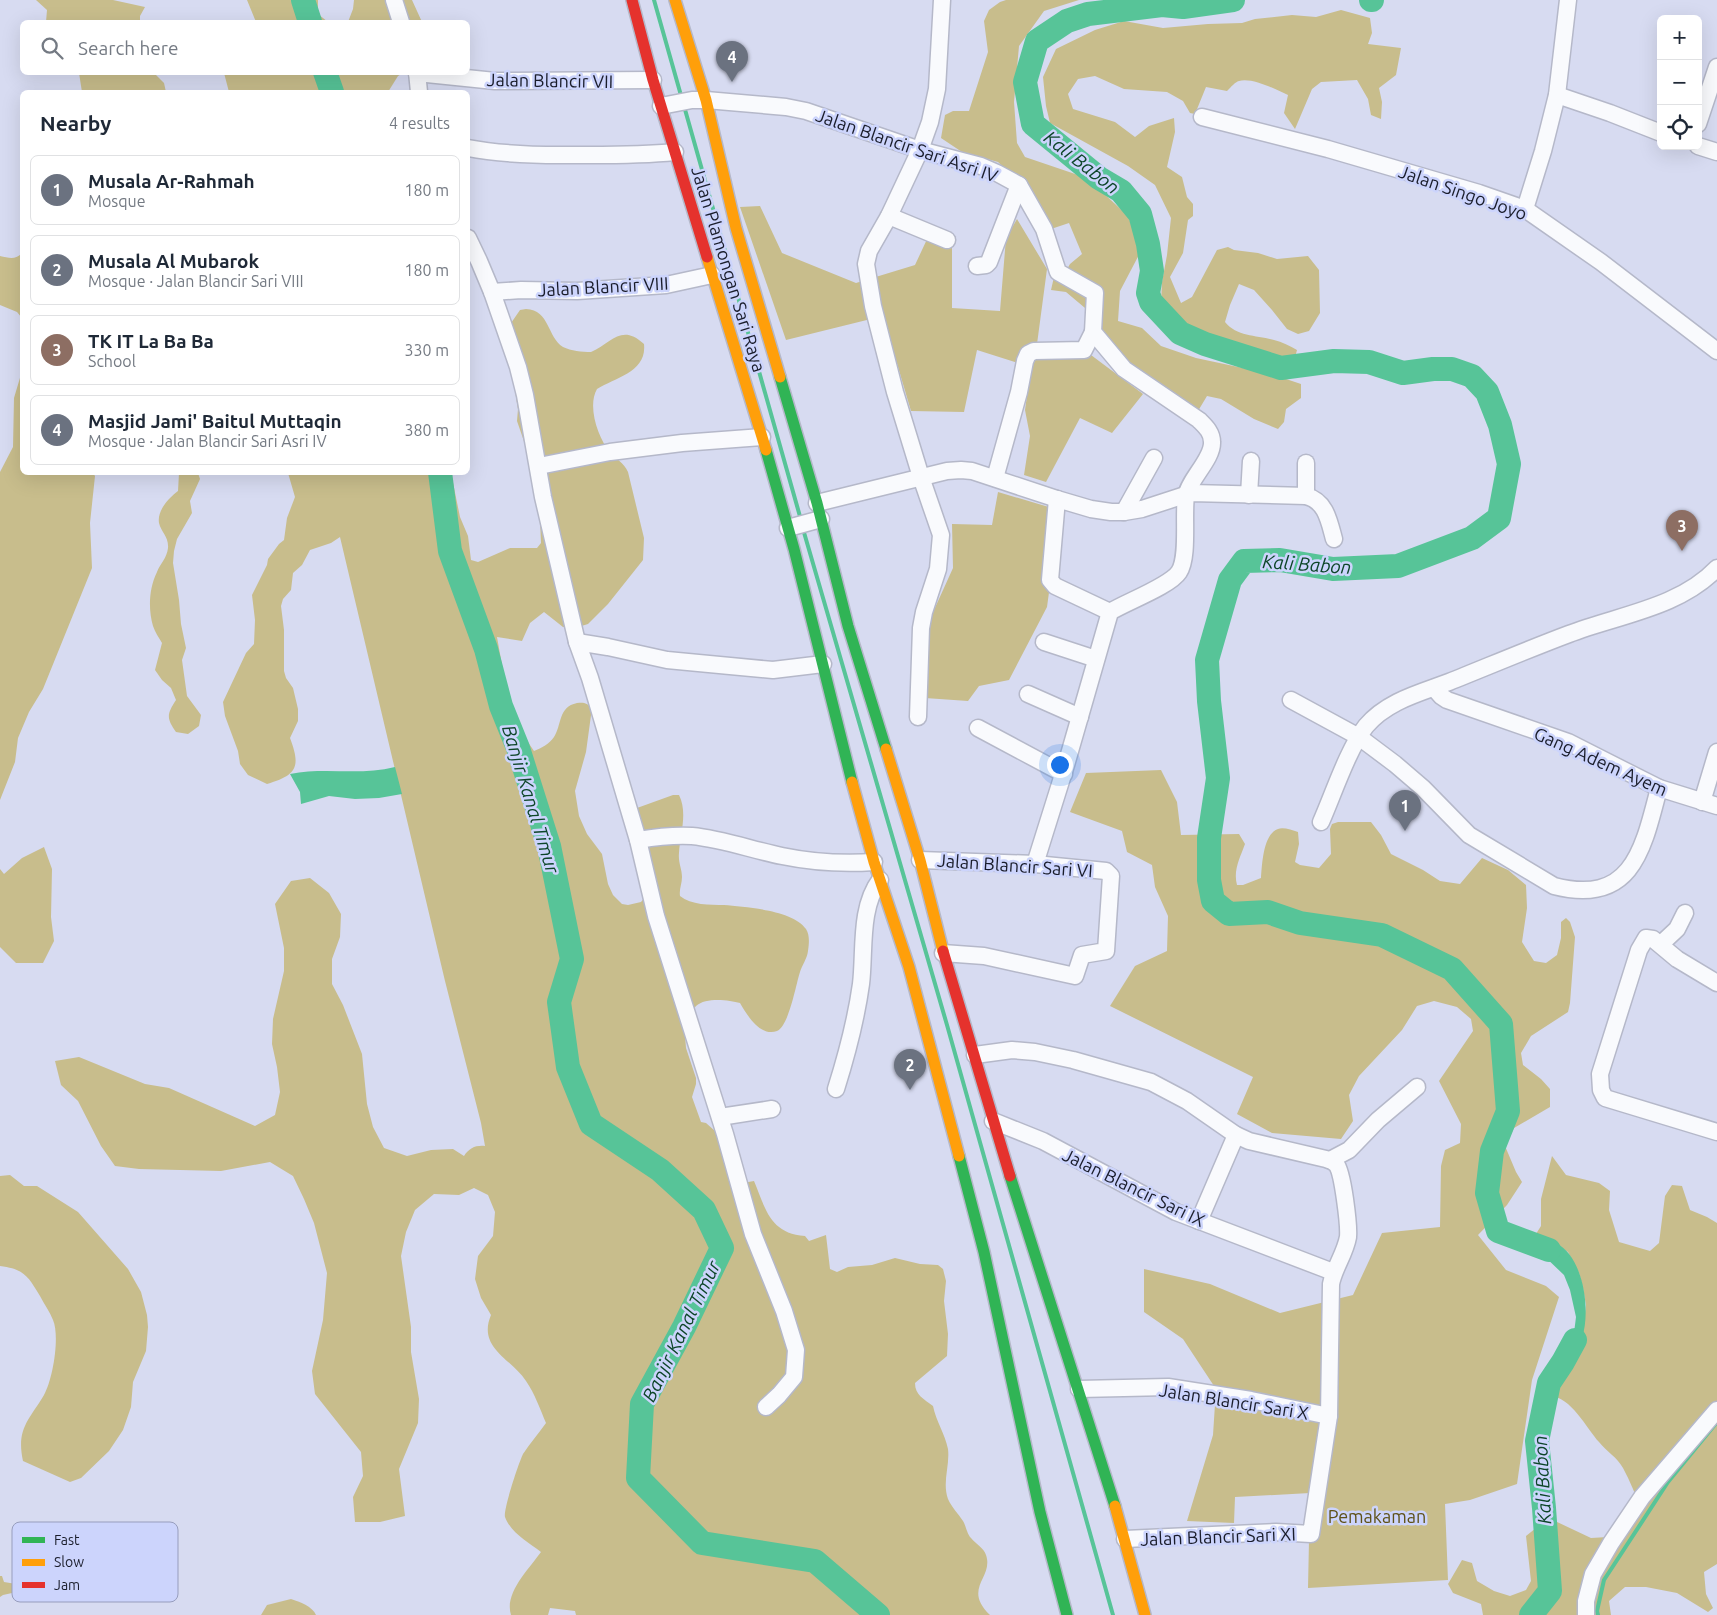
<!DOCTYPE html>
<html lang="en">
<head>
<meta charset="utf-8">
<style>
	:root { --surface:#fff; --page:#f2f2f3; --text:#1f2937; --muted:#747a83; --line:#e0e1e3; --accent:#0f766e }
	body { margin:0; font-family:Ubuntu,sans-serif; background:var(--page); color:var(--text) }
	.controls { position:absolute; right:15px; top:15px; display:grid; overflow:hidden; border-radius:8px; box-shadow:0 5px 20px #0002 }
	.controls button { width:45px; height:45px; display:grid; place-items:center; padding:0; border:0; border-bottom:1px solid var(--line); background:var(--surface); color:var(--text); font:25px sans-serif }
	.you { position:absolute; left:1059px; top:764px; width:18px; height:18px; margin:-12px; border:4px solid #fff; border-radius:50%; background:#1a73e8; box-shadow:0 0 0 8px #1a73e833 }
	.badge { display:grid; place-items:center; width:32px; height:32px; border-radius:50%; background:var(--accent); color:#fff; font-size:16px; font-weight:700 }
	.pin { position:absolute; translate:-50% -41px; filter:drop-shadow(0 1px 2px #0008) }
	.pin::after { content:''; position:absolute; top:26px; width:18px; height:15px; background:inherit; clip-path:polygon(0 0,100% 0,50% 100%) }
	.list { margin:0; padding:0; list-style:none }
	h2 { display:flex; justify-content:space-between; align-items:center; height:65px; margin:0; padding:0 20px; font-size:21px }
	h2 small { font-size:16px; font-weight:400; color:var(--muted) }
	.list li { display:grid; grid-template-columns:32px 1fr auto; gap:15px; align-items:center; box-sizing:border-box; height:70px; margin:0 10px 10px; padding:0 10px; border:1px solid var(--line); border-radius:8px }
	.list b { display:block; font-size:19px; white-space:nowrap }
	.list p { margin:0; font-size:16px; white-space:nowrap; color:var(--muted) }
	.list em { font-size:16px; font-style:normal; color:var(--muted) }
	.icon { flex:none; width:28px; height:28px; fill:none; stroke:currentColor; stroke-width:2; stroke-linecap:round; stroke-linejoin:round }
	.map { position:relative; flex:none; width:1717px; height:1615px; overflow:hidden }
	.search { position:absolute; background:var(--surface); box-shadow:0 5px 20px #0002; left:20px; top:20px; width:450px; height:55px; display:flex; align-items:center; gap:12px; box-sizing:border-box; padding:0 18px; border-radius:8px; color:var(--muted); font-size:19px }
	.panel { position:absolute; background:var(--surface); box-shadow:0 5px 20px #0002; left:20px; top:90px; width:450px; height:385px; border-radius:8px }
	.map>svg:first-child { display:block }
	.green { fill:#c8bd8c }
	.water { fill:#57c498 }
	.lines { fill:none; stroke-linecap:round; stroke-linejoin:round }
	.stream { stroke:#57c498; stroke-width:4 }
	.river { stroke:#57c498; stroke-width:24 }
	.street-casing { stroke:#b5b8c9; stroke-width:19 }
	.fast-casing { stroke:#b5b8c9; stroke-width:14 }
	.slow-casing { stroke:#b5b8c9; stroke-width:14 }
	.jam-casing { stroke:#b5b8c9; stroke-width:14 }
	.street { stroke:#f9fafd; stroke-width:16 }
	.fast { stroke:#30b455; stroke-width:11 }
	.slow { stroke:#ff9f0a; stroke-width:11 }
	.jam { stroke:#e5322d; stroke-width:11 }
	.labels { text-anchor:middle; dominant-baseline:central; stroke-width:5; stroke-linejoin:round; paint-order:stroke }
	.street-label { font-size:18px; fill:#1a1d2b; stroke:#ccd4fc }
	.park-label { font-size:18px; fill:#5e5118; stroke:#ccd4fc }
	.water-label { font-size:19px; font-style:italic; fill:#0d4629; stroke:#ccd4fc }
	.key { fill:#ccd4fc; stroke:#979dbd; stroke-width:1 }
	.key-label { font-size:14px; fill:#1a1d2b }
</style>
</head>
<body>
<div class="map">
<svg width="1717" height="1615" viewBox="0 0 1717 1615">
	<rect width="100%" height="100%" fill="#d7dbf1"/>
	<g class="green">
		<polygon points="36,0 113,0 145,7 140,16 140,22 46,22 47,10"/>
		<polygon points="247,0 318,0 318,14 328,22 256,22"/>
		<polygon points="354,0 412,0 422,22 348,22 353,9"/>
		<polygon points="1006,0 1079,0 1044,11 1019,46 1014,102 1017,143 1025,157 1081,176 1100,190 1128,216 1141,251 1120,291 1118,321 1142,328 1161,346 1196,358 1271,374 1301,384 1301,398 1286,409 1284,422 1278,429 1254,419 1221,399 1207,396 1198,411 1130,368 1112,349 1100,325 1101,291 1066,271 1070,264 1082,254 1069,223 1039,233 1015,178 998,162 962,152 941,138 945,115 953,111 969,111 988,52 984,21 989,10 1000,2"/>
		<path d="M1341 10 1370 18 1372 33 1368 44 1401 48 1396 75 1379 88 1382 102 1381 119 1371 115 1368 99 1357 80 1321 82 1312 89 1295 129 1284 113 1288 95C1277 90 1252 77 1239 81 1235 82 1231 87 1227 91L1206 87 1195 114 1190 113 1183 101 1167 92 1124 89 1095 76 1078 79 1068 94 1073 109 1115 122 1135 137 1149 126 1174 118 1175 132 1167 167 1182 177 1187 197 1193 204V216L1188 220 1183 253 1170 277 1181 303 1192 297 1217 250 1228 247 1234 250 1258 253 1277 259 1308 256 1319 270 1320 313 1309 331 1298 334 1287 329 1272 310 1254 290 1239 284 1230 305 1225 322C1237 337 1257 335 1274 340 1282 342 1290 346 1297 350L1294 361 1210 334 1192 332 1174 325 1161 303 1162 282 1167 255 1171 218 1155 185 1128 166 1050 123 1046 106 1043 77 1056 49 1095 30 1124 21 1163 28 1208 24 1242 23 1255 19 1292 15 1316 17Z"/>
		<polygon points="79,73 154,73 164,83 166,92 82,92"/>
		<polygon points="224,73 224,72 403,73 398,76 388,92 229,92"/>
		<polygon points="760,206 782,253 856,283 915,265 929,235 952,237 952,308 1000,311 1006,238 1017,219 1047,269 1037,344 1087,352 1143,394 1112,433 1080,418 1046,482 1024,475 1030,436 1025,410 1031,367 977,350 964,412 911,411 883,316 786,340 740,207"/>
		<path d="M22 253V318L17 312 0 305V256C9 258 16 260 22 253Z"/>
		<polygon points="1054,277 1096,293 1091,313 1066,292 1051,290"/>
		<path d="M526 309C550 310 547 337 563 347 571 351 582 352 591 352 612 343 621 323 644 344 647 372 616 377 597 389 587 406 598 438 610 452 616 459 624 463 628 472L644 538 643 560 608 604 588 624 575 628 563 627 544 612 530 623 522 641 497 637 509 704 517 726 534 751C542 748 549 744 554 737 562 725 558 707 577 703 584 702 587 703 592 708L586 752 575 791 579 816 587 834 602 854 608 884 613 895 622 904 628 905 641 902 645 897 637 808 673 795H679C688 813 680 834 679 853 678 862 682 869 682 877 682 884 679 889 680 896 691 905 710 905 724 905 746 907 793 910 806 929 810 935 809 944 808 951 807 959 802 965 800 972 796 984 789 1026 777 1031 760 1037 747 1015 740 1003 729 1000 706 997 696 1006 692 1011 688 1018 684 1023L686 1048 696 1078V1084L692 1097 701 1122 706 1123 715 1131 737 1184 754 1181C766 1210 770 1233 805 1236L809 1241 826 1235 830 1269 837 1272 848 1267 872 1265 895 1258 920 1264 938 1265 943 1269 946 1281 944 1301 948 1334 947 1356 915 1383C915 1395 924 1399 933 1406 936 1421 945 1434 948 1449 950 1466 942 1482 948 1499 952 1508 958 1513 963 1521 966 1526 967 1534 971 1538 976 1544 984 1548 986 1555 994 1578 962 1588 990 1615H576L575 1611 550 1608 548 1615H511C504 1593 529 1569 541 1552 528 1542 511 1533 505 1517 503 1510 519 1462 523 1454 530 1443 539 1433 546 1423 540 1409 535 1394 526 1381 512 1359 477 1348 491 1315L481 1298 475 1279 478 1256 493 1236 495 1212 488 1195 474 1188 459 1195 434 1194 415 1210 406 1232 401 1256 411 1327V1352L419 1399 418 1423 399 1469 405 1516 380 1522H355L353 1497 363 1476 361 1452 315 1394 312 1371 323 1320 327 1273 314 1223 304 1199 293 1176 270 1162 221 1171 139 1169 115 1166 101 1146 78 1101 61 1085 55 1061 79 1057 145 1084 169 1088 255 1126 275 1115 280 1092 277 1067 272 1044 273 1019 284 971V948L275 904 291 881 310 878 329 893 341 914 340 937 332 959V984L343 1005 362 1054 367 1104 373 1127 384 1148 407 1156 431 1150 453 1149 464 1156C469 1148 476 1145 485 1146L481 1123 445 981 340 537 331 543 310 550 302 565 293 573 291 590 283 599 281 606 284 630V671L286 678 293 688 298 709V721L290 738C301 767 297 775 267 784L248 775 240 764 238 751 225 716 223 702 246 653 254 644 255 620 252 595 267 565 268 559 279 544 284 540 287 518 295 497 288 473H451L460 517 468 536 471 560 478 562 510 548H537L541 543 539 495 528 453 517 421 518 409 505 332 520 310Z"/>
		<polygon points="22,371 22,472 93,473 95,476 90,523 92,568 43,689 29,712 18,738 15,762 0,800 0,472 13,447 14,398"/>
		<path d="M179 473H198L200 479 190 501 192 513 177 539 174 551 173 563 179 600 181 624 186 648 182 660 187 696 201 715 199 726 188 734 176 732C166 718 167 714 176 700L171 688 162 680 155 670 162 643C159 638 155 632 153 626 148 609 149 588 157 572 160 564 167 558 168 548 169 537 161 532 159 523 157 510 169 498 178 491Z"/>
		<polygon points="998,492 1052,508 1053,563 1047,607 1009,680 979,686 968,701 925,698 929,621 953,568 952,524 992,525"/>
		<path d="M1161 770 1177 802 1181 835 1239 834 1245 844C1240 858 1233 870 1237 885H1243L1261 878C1262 865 1263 834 1278 829 1283 827 1292 830 1298 832L1299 844 1295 862 1300 865 1319 868 1331 854 1330 829 1332 824 1338 822H1371L1381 835 1391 854 1423 870 1440 881 1460 884 1482 858 1508 870 1526 885 1527 908 1522 942 1534 961 1546 963 1557 955 1561 938V922L1566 918 1570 922 1575 937 1570 1003 1568 1012 1531 1036 1521 1053 1523 1065 1541 1079 1550 1089V1107L1514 1128 1505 1146 1516 1172 1522 1182 1507 1205 1478 1235 1506 1270 1546 1286 1559 1297 1532 1380 1517 1484 1470 1500 1445 1504 1448 1580 1308 1588 1310 1493 1235 1497 1234 1523 1187 1521 1213 1435 1216 1389 1183 1339 1144 1312V1269L1210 1284 1280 1313 1353 1295 1382 1233 1440 1227 1441 1166 1445 1150 1460 1143 1461 1124 1439 1081 1473 1031 1471 1019 1457 1007 1434 1001 1417 1006 1402 1030 1359 1076 1349 1095 1353 1121 1341 1139 1272 1133 1237 1114 1253 1077 1110 1006 1135 966 1167 951 1168 916 1155 887 1152 865 1127 852 1122 831 1070 812 1086 773Z"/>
		<polygon points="44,847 52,869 51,917 54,941 43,963 16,963 0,947 0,869 4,874 22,858"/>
		<path d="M1552 1156 1566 1175 1599 1183 1610 1191 1609 1210 1619 1242 1650 1251 1659 1243 1665 1196 1672 1185 1682 1186 1690 1210 1707 1217 1717 1223V1564L1704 1572 1706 1594 1713 1608 1708 1612 1677 1593 1646 1587H1625L1609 1601 1611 1615H1483L1481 1604 1453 1593 1448 1584 1462 1560 1472 1563 1477 1581 1494 1591 1510 1596 1526 1590 1531 1581 1526 1536 1536 1528 1555 1521 1591 1538 1625 1536 1642 1511C1636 1496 1630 1481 1623 1468 1617 1457 1607 1452 1599 1442 1587 1429 1570 1395 1549 1396L1551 1385 1564 1369 1582 1338 1586 1305 1583 1288 1579 1273 1568 1252 1555 1243 1534 1237 1541 1226V1199Z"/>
		<path d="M10 1175 24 1186H37L78 1212 128 1269 141 1292 147 1315 148 1327 146 1351 133 1382 131 1407 123 1430 109 1451 81 1478 70 1482 23 1461C16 1429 29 1420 44 1395 53 1379 60 1336 53 1320 50 1312 44 1304 40 1296 28 1276 24 1269 0 1266V1176Z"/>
		<polygon points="0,1576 2,1576 4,1582 22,1585 21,1591 3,1595 0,1597"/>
		<path d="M291 1599C300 1602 312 1606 316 1615H261L267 1605Z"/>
	</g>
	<g class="water">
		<path d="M395 767 402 794 379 798 355 799 329 796 301 804 300 792 290 774C325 767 360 776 395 767Z"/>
		<path d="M1525 1235C1535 1238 1547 1239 1556 1243 1584 1257 1591 1311 1582 1338 1578 1349 1569 1359 1564 1369L1557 1367 1570 1346 1574 1333 1576 1317 1570 1290 1564 1275 1542 1254 1516 1241 1520 1236Z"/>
	</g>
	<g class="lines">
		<g class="stream">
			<polyline points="654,0 682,99"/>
			<polyline points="684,106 801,520"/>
			<polyline points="803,529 947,1025 1113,1615"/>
			<polyline points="1598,1615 1597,1611 1604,1580 1668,1482 1717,1422"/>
		</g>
		<g class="river">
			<polyline points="303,0 310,22"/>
			<polyline points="1233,0 1183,7 1162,5 1088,14 1067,21 1037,41 1025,82 1033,124 1099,178 1121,191 1140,214 1148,244 1152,271 1148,293 1151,302 1180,333 1205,344 1281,368 1334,361 1369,362 1403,373 1433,369 1452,369 1472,376 1487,392 1500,425 1509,464 1499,518 1472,538 1398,566 1333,569 1280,560 1244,561 1230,580 1207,660 1209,701 1218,778 1209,838 1209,880 1213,901 1229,914 1268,912 1300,923 1382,935 1452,969 1501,1024 1508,1111 1492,1151 1487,1193 1498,1231 1549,1250"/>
			<polyline points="1371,0 1372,0"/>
			<polyline points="325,72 332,92"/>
			<polyline points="440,472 450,551 486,649 501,706 518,748 549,846 572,959 559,1002 568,1067 591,1124 660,1170 704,1210 722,1248 684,1327 642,1404 638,1478 702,1543 815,1561 878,1615"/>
			<polyline points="1531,1615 1550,1591 1544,1508 1537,1441 1549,1383 1563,1362 1575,1340"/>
		</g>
		<g class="street-casing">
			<g id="street">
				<polyline points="394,0 401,22"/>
				<polyline points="417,72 419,92"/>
				<polyline points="417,73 495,81 653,80"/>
				<polyline points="1557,95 1610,113 1661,133"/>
				<path d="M661 106 692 100H706L786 107 806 111 920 150 981 166 997 173 1019 185 1044 229 1058 272 1095 293 1093 332 1124 369 1199 420C1205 426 1212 432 1212 442 1213 459 1189 479 1186 496 1183 515 1189 557 1179 572 1170 586 1126 602 1110 612L1066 765 1035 864"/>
				<polyline points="1202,117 1328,149 1479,193 1525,209 1601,262 1717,351"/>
				<polyline points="1698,124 1717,67"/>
				<polyline points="1698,146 1717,152"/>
				<path d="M468 148C499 154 528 155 560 155 600 155 635 156 675 152"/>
				<polyline points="1525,209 1543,151 1557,95 1568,0"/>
				<polyline points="889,216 947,240"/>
				<polyline points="468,238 479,261 492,292 518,367 525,395 543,497 577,642"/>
				<polyline points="977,266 986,265 989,262 1019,185"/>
				<polyline points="492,292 521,290 577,291 666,285 712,275"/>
				<polyline points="539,466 610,452 682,443 762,437"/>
				<polyline points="995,478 1019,392 1025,361 1028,354 1034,351 1084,350 1093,332"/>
				<polyline points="1249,495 1251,461"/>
				<polyline points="1306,496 1306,463"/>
				<polyline points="1057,499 1050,580 1055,586 1110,612"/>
				<path d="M817 503 947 471 961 470 972 471 1057 499 1091 509 1111 512H1124L1142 509 1191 493 1306 496C1326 501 1329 521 1334 539"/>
				<polyline points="1124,512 1154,458"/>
				<polyline points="788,528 821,519"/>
				<polyline points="1044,642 1096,659"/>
				<polyline points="1434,688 1441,696 1447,700 1568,742 1659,788 1717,806"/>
				<polyline points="1028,694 1080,717"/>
				<path d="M1291 700 1359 737 1395 764 1423 788 1469 835 1554 886C1632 906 1643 850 1659 788"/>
				<polyline points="918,717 921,628 924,612 938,569 941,535 921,477 895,392 873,306 866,264 869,251 889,216 920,150 930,122 937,89 942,0"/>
				<polyline points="978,728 1064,774"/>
				<polyline points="1702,802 1717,752"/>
				<path d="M1321 822C1333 795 1348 749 1366 726 1387 701 1420 693 1449 682 1489 666 1529 649 1569 634 1618 615 1679 608 1717 568"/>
				<path d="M638 840C656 837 674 835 692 836 723 839 752 850 782 856 811 862 844 864 874 862"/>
				<polyline points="920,860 1035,864 1106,871 1111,876 1106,951 1082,955 1075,976 984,956 943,953"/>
				<polyline points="1661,944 1677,929 1685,913"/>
				<polyline points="1717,983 1677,959 1653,939 1646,938 1639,950 1600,1074 1601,1090 1605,1098 1717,1132"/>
				<path d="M975 1055 1012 1050 1035 1052 1073 1060 1151 1082 1187 1101 1236 1135 1249 1141 1326 1159C1329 1160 1333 1161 1336 1164 1343 1172 1349 1226 1348 1237 1345 1254 1334 1268 1331 1284L1329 1416 1311 1534 1276 1532 1125 1539"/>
				<path d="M836 1089C847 1054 856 1020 861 984 865 951 859 908 880 880"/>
				<polyline points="720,1117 772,1109"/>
				<polyline points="993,1121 1043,1141 1176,1212 1333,1272"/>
				<polyline points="1330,1160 1349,1150 1378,1120 1417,1087"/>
				<polyline points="1199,1221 1236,1135"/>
				<polyline points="1079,1389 1168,1387 1251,1400 1329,1416"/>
				<polyline points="766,1407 779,1395 794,1377 796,1350 784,1311 753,1234 725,1134 656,916 638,840 590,678 577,642 608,647 667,660 730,666 773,670 823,664"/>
				<polyline points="1586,1615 1586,1601 1593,1574 1611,1543 1642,1497 1717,1410"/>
			</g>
		</g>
		<g class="fast-casing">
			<g id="fast">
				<polyline points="780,377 817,503 848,626 886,749"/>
				<polyline points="766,450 794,549 852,782"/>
				<polyline points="959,1156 984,1252 1040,1512 1067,1615"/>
				<polyline points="1010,1176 1115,1506"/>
			</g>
		</g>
		<g class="slow-casing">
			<g id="slow">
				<polyline points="675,0 706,100 736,228 780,377"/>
				<polyline points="707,257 766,450"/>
				<polyline points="886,749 920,860 943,951"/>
				<polyline points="852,782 874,862 909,967 959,1156"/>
				<polyline points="1115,1506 1145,1615"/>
			</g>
		</g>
		<g class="jam-casing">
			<g id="jam">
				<polyline points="632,0 653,80 707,257"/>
				<polyline points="943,951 1010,1176"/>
			</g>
		</g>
		<use href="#street" class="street"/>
		<use href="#fast" class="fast"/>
		<use href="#slow" class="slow"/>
		<use href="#jam" class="jam"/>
	</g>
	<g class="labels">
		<g class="street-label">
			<text transform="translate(550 80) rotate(1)">Jalan Blancir VII</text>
			<text transform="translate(907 145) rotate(19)">Jalan Blancir Sari Asri IV</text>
			<text transform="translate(1463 192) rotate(19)">Jalan Singo Joyo</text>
			<text transform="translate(729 269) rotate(73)">Jalan Plamongan Sari Raya</text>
			<text transform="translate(603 286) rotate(-3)">Jalan Blancir VIII</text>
			<text transform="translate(1601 761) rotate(24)">Gang Adem Ayem</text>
			<text transform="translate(1015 865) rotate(4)">Jalan Blancir Sari VI</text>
			<text transform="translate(1134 1187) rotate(26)">Jalan Blancir Sari IX</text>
			<text transform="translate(1234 1401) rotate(9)">Jalan Blancir Sari X</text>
			<text transform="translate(1218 1536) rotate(-2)">Jalan Blancir Sari XI</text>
		</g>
		<g class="park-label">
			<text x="1377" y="1516">Pemakaman</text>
		</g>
		<g class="water-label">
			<text transform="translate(1082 162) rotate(38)">Kali Babon</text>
			<text transform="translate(1307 564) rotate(4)">Kali Babon</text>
			<text transform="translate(531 799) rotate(73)">Banjir Kanal Timur</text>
			<text transform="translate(681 1331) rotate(-64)">Banjir Kanal Timur</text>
			<text transform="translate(1542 1480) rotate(-93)">Kali Babon</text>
		</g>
	</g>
	<rect x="12" y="1522" width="166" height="80" rx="8" class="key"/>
	<rect x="22" y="1537" width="23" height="6" fill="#30b455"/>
	<rect x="22" y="1559" width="23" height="7" fill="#ff9f0a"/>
	<rect x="22" y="1582" width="23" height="6" fill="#e5322d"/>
	<g class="key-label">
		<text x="54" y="1545">Fast</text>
		<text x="54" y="1567">Slow</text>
		<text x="54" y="1590">Jam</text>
	</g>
</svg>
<div class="controls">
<button>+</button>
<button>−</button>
<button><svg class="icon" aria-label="locate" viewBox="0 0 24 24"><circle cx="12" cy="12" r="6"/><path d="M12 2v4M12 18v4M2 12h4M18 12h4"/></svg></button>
</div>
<div class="you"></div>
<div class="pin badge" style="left:1405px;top:831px;background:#6b7280">1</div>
<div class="pin badge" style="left:910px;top:1090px;background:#6b7280">2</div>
<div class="pin badge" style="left:1682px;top:551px;background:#8d6e63">3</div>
<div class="pin badge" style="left:732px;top:82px;background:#6b7280">4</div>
<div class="search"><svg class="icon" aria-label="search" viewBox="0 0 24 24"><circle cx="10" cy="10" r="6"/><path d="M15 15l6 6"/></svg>Search here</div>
<section class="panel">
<h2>Nearby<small>4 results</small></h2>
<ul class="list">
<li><span class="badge" style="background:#6b7280">1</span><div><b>Musala Ar-Rahmah</b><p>Mosque</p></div><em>180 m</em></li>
<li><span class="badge" style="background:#6b7280">2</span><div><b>Musala Al Mubarok</b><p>Mosque · Jalan Blancir Sari VIII</p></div><em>180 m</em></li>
<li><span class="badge" style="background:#8d6e63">3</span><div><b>TK IT La Ba Ba</b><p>School</p></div><em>330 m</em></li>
<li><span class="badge" style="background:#6b7280">4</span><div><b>Masjid Jami' Baitul Muttaqin</b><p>Mosque · Jalan Blancir Sari Asri IV</p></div><em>380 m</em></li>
</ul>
</section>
</div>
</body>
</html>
